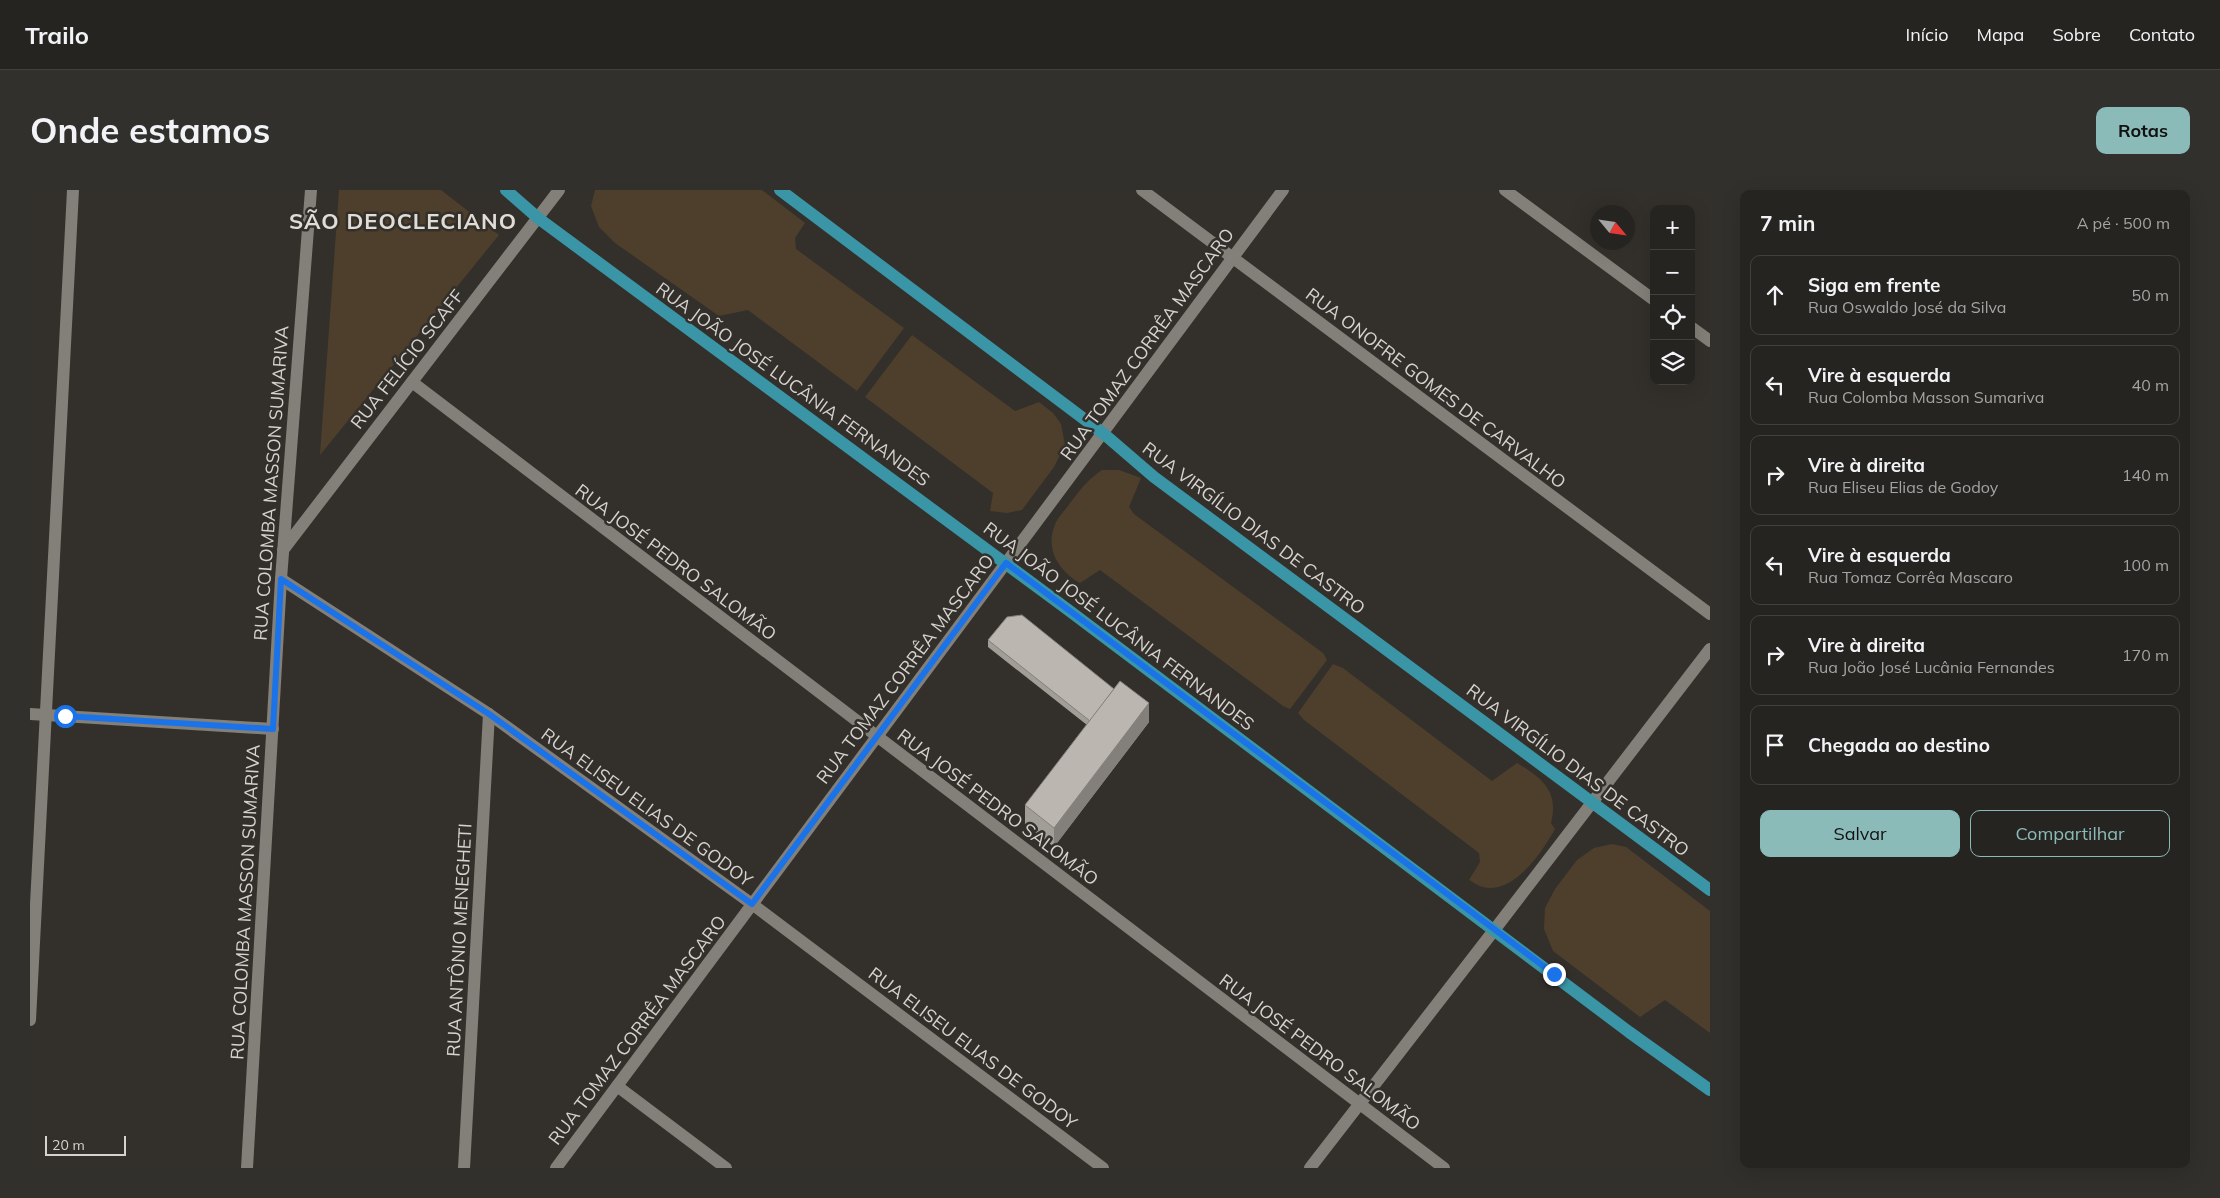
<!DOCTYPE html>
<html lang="pt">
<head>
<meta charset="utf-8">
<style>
	:root { --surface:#262420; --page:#32302d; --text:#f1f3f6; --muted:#a4a4a5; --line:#42413e; --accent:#8bbbb9 }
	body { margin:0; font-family:Mulish,sans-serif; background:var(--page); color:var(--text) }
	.controls { position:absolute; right:15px; top:15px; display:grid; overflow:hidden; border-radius:10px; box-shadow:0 5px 20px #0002 }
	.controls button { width:45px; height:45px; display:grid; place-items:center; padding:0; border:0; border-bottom:1px solid var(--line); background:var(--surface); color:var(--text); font:25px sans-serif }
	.compass { position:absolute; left:1560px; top:15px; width:45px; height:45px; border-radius:50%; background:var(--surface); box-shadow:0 5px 20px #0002; rotate:119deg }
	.scale { position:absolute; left:15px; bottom:12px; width:81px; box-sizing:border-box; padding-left:5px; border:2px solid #d5d2cf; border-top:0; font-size:14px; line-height:18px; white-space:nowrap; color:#d5d2cf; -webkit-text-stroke:4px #33302b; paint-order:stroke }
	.stop { position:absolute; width:15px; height:15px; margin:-11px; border:4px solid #1a73e8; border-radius:50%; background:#fff }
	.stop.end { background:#1a73e8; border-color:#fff; box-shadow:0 1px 5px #0008 }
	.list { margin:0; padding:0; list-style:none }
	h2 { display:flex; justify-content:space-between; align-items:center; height:65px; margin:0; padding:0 20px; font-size:21px }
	h2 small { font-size:16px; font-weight:400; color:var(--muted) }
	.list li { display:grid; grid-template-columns:32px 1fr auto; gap:15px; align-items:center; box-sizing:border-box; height:80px; margin:0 10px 10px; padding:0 10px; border:1px solid var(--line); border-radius:10px }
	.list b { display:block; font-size:19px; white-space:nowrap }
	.list p { margin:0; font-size:16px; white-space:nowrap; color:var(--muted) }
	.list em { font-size:16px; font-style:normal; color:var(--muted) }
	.actions { display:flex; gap:10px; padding:15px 20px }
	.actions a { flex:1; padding:11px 0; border:1px solid var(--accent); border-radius:10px; text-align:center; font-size:18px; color:var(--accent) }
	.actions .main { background:var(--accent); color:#111 }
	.icon { flex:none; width:28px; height:28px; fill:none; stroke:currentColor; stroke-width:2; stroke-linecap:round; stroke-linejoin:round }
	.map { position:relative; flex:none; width:1680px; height:978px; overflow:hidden; border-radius:10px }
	header { display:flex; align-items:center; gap:30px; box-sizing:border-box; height:70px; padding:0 25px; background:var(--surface); border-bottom:1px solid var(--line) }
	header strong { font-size:24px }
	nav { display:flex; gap:28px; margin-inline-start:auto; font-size:18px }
	.intro { display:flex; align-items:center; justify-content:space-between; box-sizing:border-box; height:120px; padding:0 30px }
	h1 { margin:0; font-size:35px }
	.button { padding:12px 22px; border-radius:10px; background:var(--accent); color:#111; font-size:18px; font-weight:700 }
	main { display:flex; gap:30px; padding:0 30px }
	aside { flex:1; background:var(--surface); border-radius:10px; box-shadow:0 5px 20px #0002 }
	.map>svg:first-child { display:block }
	.green { fill:#4d3f2b }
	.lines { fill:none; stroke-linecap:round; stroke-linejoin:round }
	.street { stroke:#837f79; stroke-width:12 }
	.secondary { stroke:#837f79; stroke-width:12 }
	.primary { stroke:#3a95a6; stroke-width:12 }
	.wall { fill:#a19d97 }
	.shaded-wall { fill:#83807b }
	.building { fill:#bbb7b0; stroke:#83807b }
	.route { stroke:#1a73e8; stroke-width:6 }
	.labels { text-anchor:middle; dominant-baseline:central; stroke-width:5; stroke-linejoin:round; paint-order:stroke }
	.street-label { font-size:18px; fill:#d5d2cf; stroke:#33302b }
	.district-label { font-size:22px; font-weight:bold; letter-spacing:1px; fill:#e1dcd6; stroke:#33302b }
</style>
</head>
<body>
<header>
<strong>Trailo</strong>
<nav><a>Início</a><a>Mapa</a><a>Sobre</a><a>Contato</a></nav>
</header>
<div class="intro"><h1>Onde estamos</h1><a class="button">Rotas</a></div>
<main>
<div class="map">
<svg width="1680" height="978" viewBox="0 0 1680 978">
	<rect width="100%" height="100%" fill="#33302b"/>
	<g class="green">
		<polygon points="309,0 411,0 469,45 290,265"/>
		<polygon points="565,0 732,0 775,33 765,48 766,59 874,138 827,201 718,120 689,126 585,53 569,37 561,16"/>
		<polygon points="882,145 985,221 1009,212 1023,223 1031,234 1035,255 1024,277 992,320 977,323 960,321 963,303 835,207"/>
		<path d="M1072 280H1089L1111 288 1099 317 1104 324 1293 463 1297 470 1260 519 1253 516 1070 380 1050 393C1028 380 1014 358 1026 332 1030 325 1036 319 1040 313 1050 300 1058 289 1072 280Z"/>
		<path d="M1303 474 1313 478 1462 591 1487 573C1513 588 1529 602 1521 633L1525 639C1512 662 1484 705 1453 697 1448 696 1443 692 1439 690L1450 672 1449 663 1274 530 1268 523Z"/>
		<polygon points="1582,654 1596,657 1680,721 1680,843 1635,810 1610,827 1523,761 1514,739 1515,718 1525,699 1547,670 1564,658"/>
	</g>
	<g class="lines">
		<g class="street">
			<polyline points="1112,0 1680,424"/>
			<polyline points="1475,0 1624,110"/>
			<polyline points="1661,137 1680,151"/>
			<polyline points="382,192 1414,978"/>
			<polyline points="253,360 529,0"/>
			<polyline points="251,389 459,524 722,714 1073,978"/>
			<polyline points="0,524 243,539"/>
			<polyline points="0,830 43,0"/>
			<polyline points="587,896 696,978"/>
			<polyline points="217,978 251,389 281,0"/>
			<polyline points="434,978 459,524"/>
			<polyline points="526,978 976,373"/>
			<polyline points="1280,978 1465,739"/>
		</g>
		<g class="secondary">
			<polyline points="976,373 1253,0"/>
			<polyline points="1465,739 1680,459"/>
		</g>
		<g class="primary">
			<polyline points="476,0 508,28 1037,419 1599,842 1680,900"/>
			<polyline points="750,0 1074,244 1124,287 1680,700"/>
		</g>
	</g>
	<polygon class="wall" points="958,450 1119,532 1024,657 995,634 995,615 1057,535 958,457"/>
	<polygon class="shaded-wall" points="1119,513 1119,532 1024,657 1024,638"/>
	<g class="building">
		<polygon points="992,425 1084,499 1060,531 958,450 977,427"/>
		<polygon points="1090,491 1119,513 1024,638 995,615"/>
	</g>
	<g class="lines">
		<polyline class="route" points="35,526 243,539 251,389 459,524 722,714 976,373 1524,784"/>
	</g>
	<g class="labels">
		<g class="street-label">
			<text transform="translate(1117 154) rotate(-54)">RUA TOMAZ CORRÊA MASCARO</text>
			<text transform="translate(377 169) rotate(-52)">RUA FELÍCIO SCAFF</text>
			<text transform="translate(763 194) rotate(36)">RUA JOÃO JOSÉ LUCÂNIA FERNANDES</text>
			<text transform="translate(1406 198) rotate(37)">RUA ONOFRE GOMES DE CARVALHO</text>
			<text transform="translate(241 293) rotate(-86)">RUA COLOMBA MASSON SUMARIVA</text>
			<text transform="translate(1224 338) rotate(37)">RUA VIRGÍLIO DIAS DE CASTRO</text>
			<text transform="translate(646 372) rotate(37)">RUA JOSÉ PEDRO SALOMÃO</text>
			<text transform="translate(1089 436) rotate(37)">RUA JOÃO JOSÉ LUCÂNIA FERNANDES</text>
			<text transform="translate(875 479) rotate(-53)">RUA TOMAZ CORRÊA MASCARO</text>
			<text transform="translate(1548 580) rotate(37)">RUA VIRGÍLIO DIAS DE CASTRO</text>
			<text transform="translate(617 617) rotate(36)">RUA ELISEU ELIAS DE GODOY</text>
			<text transform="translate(968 617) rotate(37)">RUA JOSÉ PEDRO SALOMÃO</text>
			<text transform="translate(215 712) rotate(-87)">RUA COLOMBA MASSON SUMARIVA</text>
			<text transform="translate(429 750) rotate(-87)">RUA ANTÔNIO MENEGHETI</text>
			<text transform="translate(607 840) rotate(-53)">RUA TOMAZ CORRÊA MASCARO</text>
			<text transform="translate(943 858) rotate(37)">RUA ELISEU ELIAS DE GODOY</text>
			<text transform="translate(1290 862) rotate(37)">RUA JOSÉ PEDRO SALOMÃO</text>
		</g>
		<g class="district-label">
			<text x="373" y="31">SÃO DEOCLECIANO</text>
		</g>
	</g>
</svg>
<div class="controls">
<button>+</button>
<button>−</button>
<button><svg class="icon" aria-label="locate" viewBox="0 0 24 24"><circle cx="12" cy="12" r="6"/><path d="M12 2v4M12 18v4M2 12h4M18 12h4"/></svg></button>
<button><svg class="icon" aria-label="layers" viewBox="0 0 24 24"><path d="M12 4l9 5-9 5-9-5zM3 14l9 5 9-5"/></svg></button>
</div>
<svg class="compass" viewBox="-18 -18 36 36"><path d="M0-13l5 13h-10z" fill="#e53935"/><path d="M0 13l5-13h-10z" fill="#a4a4a5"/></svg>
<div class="scale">20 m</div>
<div class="stop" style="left:35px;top:526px"></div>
<div class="stop end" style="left:1524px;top:784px"></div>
</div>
<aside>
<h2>7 min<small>A pé · 500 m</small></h2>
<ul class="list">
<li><svg class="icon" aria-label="ahead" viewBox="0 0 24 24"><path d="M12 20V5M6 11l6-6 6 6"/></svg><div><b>Siga em frente</b><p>Rua Oswaldo José da Silva</p></div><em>50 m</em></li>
<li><svg class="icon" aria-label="left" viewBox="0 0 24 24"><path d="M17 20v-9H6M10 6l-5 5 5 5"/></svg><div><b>Vire à esquerda</b><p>Rua Colomba Masson Sumariva</p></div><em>40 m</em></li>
<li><svg class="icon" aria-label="right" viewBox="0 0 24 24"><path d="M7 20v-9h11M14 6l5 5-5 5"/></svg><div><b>Vire à direita</b><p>Rua Eliseu Elias de Godoy</p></div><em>140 m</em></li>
<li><svg class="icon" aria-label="left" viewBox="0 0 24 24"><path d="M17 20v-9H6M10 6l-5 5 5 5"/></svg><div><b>Vire à esquerda</b><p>Rua Tomaz Corrêa Mascaro</p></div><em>100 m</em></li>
<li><svg class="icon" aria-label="right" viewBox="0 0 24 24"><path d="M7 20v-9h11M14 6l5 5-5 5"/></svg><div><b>Vire à direita</b><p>Rua João José Lucânia Fernandes</p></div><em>170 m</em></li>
<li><svg class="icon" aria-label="arrive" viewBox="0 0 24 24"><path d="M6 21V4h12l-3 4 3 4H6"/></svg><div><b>Chegada ao destino</b></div></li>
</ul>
<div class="actions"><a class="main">Salvar</a><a>Compartilhar</a></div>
</aside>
</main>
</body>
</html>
